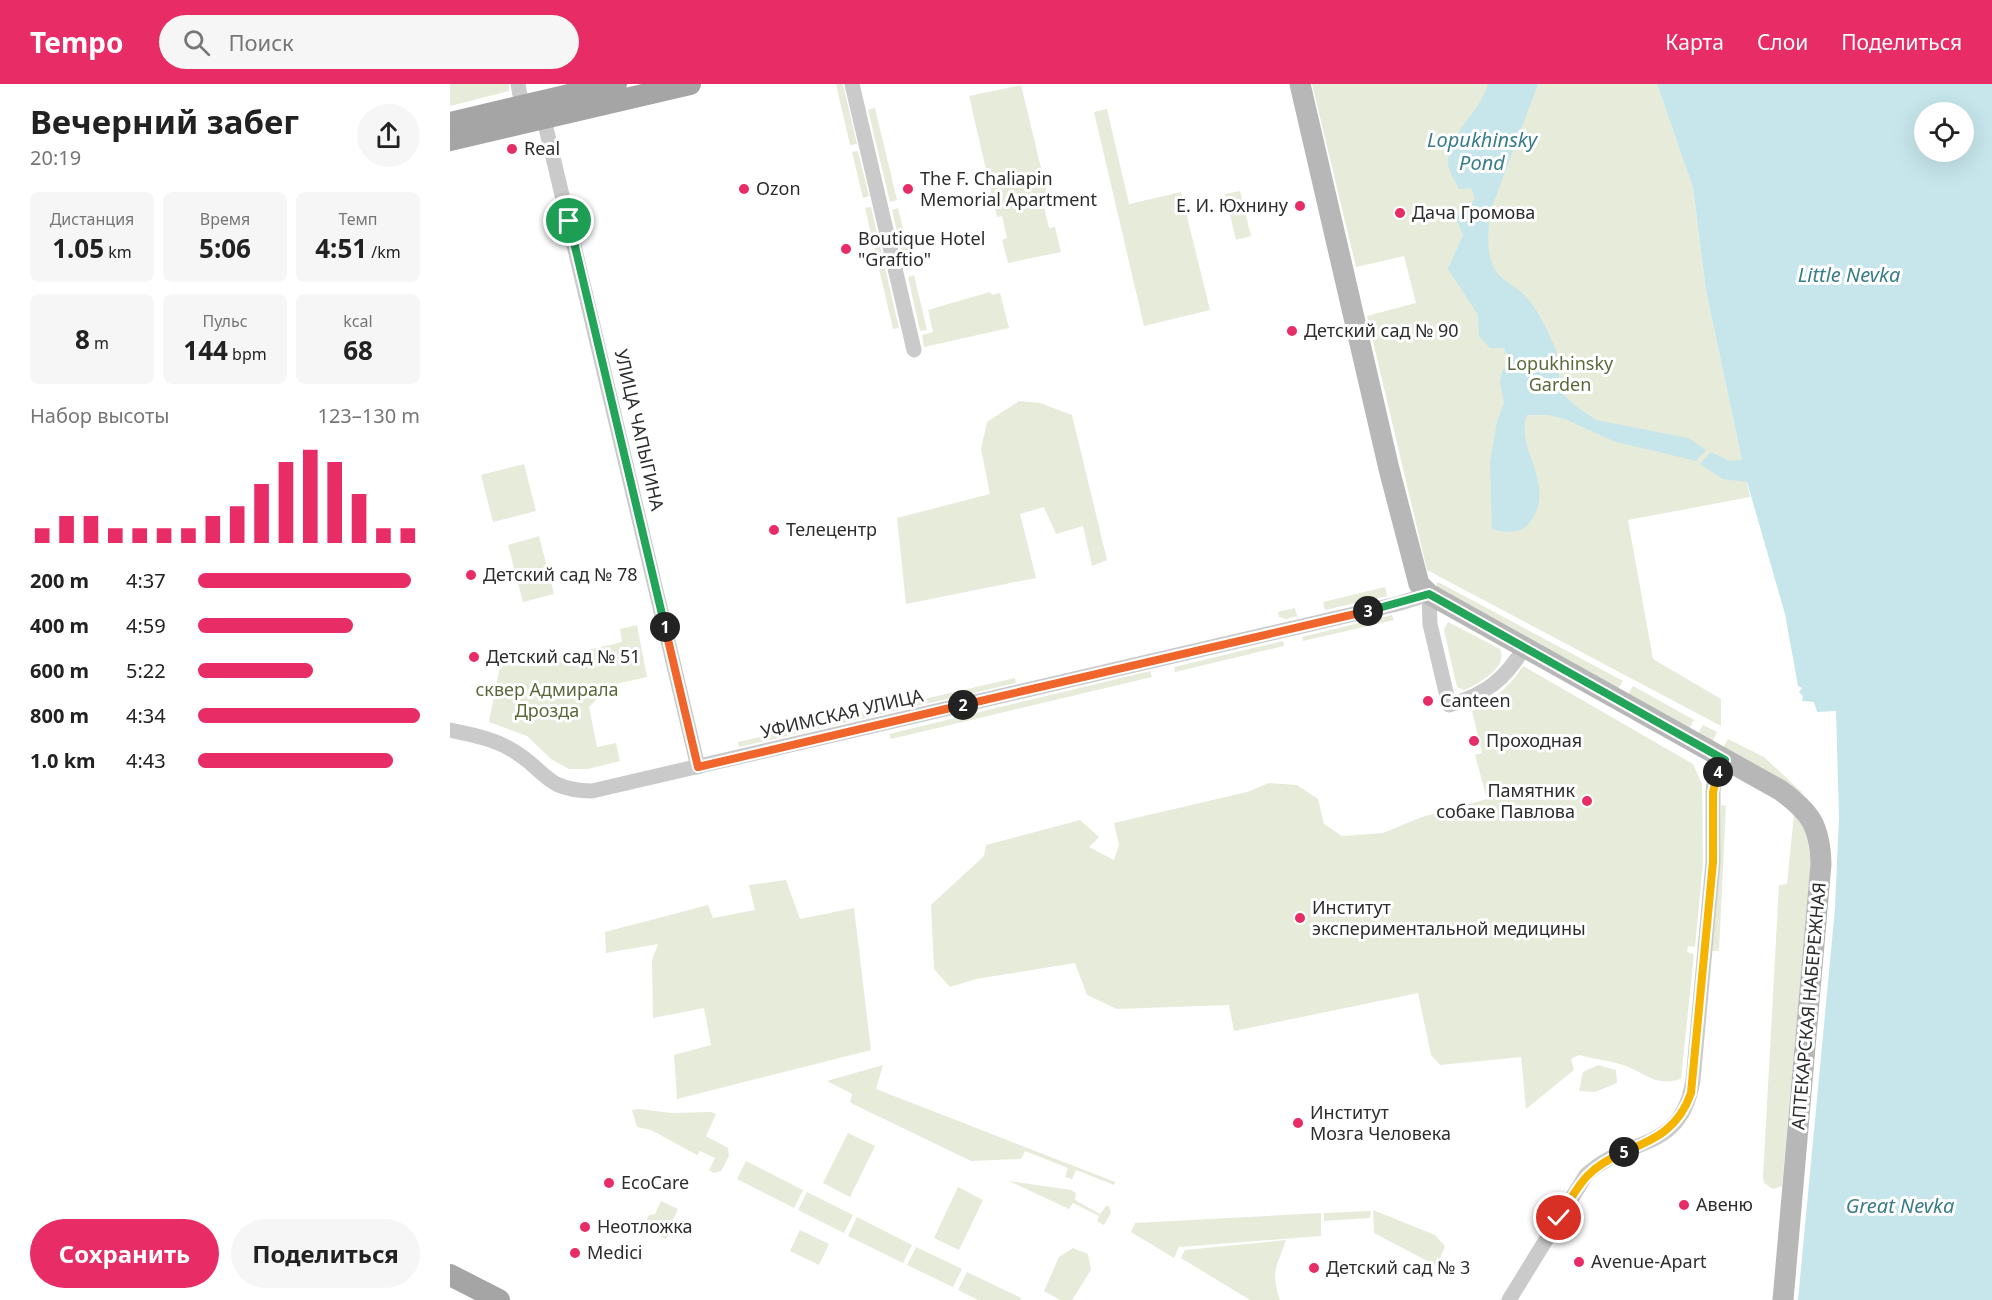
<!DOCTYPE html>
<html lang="ru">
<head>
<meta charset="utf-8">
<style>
  body { margin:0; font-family:"Noto Sans",sans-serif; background:#f6f6f6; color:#222; height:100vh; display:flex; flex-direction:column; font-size:22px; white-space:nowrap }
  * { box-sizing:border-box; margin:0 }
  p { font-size:20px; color:#767676 }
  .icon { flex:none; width:33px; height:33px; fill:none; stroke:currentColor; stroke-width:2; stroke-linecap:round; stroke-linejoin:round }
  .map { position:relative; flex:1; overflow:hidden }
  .side { display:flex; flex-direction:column; background:#fff; width:450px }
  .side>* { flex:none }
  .tools { position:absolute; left:1464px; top:18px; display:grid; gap:12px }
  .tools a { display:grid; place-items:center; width:60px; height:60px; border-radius:50%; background:#fff; box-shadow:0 6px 24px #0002; font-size:30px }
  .pin { position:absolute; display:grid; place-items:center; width:51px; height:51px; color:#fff; margin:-26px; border:3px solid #fff; border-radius:50%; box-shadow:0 2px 6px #0007 }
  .km { position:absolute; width:30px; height:30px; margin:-15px; border-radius:50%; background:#222; color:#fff; font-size:16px; line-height:30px; text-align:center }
  .round { display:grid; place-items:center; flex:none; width:63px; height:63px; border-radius:32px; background:#f6f6f6 }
  .headline { display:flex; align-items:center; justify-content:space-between; height:102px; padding:0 30px }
  h1 { font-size:33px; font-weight:700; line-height:45px }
  .stats { display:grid; grid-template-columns:repeat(3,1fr); gap:9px; height:102px; padding:6px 30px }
  .stats div { display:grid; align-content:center; border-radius:9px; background:#f6f6f6; text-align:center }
  .stats b { font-size:26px; font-weight:700 }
  .stats small { font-size:16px; font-weight:400 }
  .stats p { font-size:16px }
  .chart { height:168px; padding:12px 30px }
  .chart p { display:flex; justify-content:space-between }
  .chart svg { width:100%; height:108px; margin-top:6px; stroke:#e72c66; stroke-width:6 }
  .cta { display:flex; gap:12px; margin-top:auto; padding:12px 30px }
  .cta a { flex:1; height:69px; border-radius:36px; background:#e72c66; color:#fff; font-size:24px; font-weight:700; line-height:69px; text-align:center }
  .cta a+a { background:#f6f6f6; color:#222 }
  ul { padding:0 30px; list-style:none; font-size:20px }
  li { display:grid; grid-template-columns:96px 72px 1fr; align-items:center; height:45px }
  li i { height:15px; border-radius:8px; background:#e72c66 }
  header { display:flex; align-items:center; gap:36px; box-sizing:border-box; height:84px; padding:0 30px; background:#e72c66; color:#fff }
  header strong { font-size:28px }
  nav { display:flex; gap:33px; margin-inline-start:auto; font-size:21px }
  .search { width:420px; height:54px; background:#f6f6f6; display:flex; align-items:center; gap:15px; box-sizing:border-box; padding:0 21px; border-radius:33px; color:#767676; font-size:22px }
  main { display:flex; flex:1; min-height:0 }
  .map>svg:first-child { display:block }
  .green { fill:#e7ebda }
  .water { fill:#c6e6eb; fill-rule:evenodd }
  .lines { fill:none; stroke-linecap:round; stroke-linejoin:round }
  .street { stroke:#cacaca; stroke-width:15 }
  .secondary { stroke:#b7b7b7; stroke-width:21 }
  .primary { stroke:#a5a5a5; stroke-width:22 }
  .split-1-casing { stroke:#fff; stroke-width:12 }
  .split-2-casing { stroke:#fff; stroke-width:12 }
  .split-3-casing { stroke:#fff; stroke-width:12 }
  .split-4-casing { stroke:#fff; stroke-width:12 }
  .split-5-casing { stroke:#fff; stroke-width:12 }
  .split-6-casing { stroke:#fff; stroke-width:12 }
  .split-1 { stroke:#22a559; stroke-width:8 }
  .split-2 { stroke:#f0652b; stroke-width:8 }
  .split-3 { stroke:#f0652b; stroke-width:8 }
  .split-4 { stroke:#22a559; stroke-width:8 }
  .split-5 { stroke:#f5b400; stroke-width:8 }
  .split-6 { stroke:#f5b400; stroke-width:8 }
  .poi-dot { fill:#e72c66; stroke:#fff; stroke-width:2 }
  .labels { text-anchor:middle; stroke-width:6; stroke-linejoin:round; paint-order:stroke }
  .poi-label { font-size:18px; fill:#2d2d2d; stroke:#fff; text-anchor:start }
  .park-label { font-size:18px; fill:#5b693a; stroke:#fff }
  .street-label { font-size:18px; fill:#2d2d2d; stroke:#fff }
  .water-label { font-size:20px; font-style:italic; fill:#397d8a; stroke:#fff }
</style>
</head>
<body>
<header>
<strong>Tempo</strong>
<div class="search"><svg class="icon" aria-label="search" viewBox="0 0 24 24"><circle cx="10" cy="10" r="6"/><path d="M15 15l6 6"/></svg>Поиск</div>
<nav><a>Карта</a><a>Слои</a><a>Поделиться</a></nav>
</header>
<main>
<section class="side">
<div class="headline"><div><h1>Вечерний забег</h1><p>20:19</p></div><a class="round"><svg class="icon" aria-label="share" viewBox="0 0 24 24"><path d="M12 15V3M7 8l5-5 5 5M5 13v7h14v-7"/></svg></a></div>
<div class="stats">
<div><p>Дистанция</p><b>1.05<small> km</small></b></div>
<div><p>Время</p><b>5:06</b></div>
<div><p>Темп</p><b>4:51<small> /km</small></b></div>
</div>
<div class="stats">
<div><b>8<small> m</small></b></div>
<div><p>Пульс</p><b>144<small> bpm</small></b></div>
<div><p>kcal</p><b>68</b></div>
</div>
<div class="chart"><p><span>Набор высоты</span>123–130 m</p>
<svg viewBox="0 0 160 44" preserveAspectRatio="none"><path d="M5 44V38M15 44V33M25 44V33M35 44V38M45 44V38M55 44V38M65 44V38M75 44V33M85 44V29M95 44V20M105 44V11M115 44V6M125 44V11M135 44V24M145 44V38M155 44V38"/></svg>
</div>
<ul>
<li><b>200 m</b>4:37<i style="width:96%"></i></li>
<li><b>400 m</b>4:59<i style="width:70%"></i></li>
<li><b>600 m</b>5:22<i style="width:52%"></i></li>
<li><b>800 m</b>4:34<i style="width:100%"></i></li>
<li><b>1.0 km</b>4:43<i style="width:88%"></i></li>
</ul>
<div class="cta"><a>Сохранить</a><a>Поделиться</a></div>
</section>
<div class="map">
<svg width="1542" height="1216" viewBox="0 0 1542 1216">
  <rect width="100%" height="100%" fill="#fff"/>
  <g class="green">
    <path d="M0,0H59V7L0,22Z"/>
    <path d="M386,0H393L407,60L400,61Z"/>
    <path d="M862,0H1207L1243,104L1256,207L1300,413L1178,436L1203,575L1271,615V642L977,486L917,232L966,219L954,172L906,183Z"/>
    <path d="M571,1L600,121L594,123L599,144L605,143L611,168L558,179L552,156L557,154L552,132L547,133L519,12Z"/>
    <path d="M425,24L447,116L440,118L418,26Z"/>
    <path d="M657,25L679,120L731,108L760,226L694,242L644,28Z"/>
    <path d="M408,67L419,112L413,114L402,68Z"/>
    <path d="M790,107L801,152L786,156L775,110Z"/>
    <path d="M421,123L449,244L443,245L415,124Z"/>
    <path d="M448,124L463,185L456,186L442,126Z"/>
    <path d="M464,191L477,246L470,247L458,193Z"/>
    <path d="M540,208L542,211L550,209L559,244L474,263L472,251L483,248L478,226Z"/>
    <path d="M569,317L590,319L622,331L657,476L642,482L633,442L606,450L594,423L570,430L586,494L456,520L447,434L540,410L531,365L537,338Z"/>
    <path d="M74,380L86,427L43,438L31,391Z"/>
    <path d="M89,452L104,510L73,518L58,461Z"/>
    <path d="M988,498L1173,597L1168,605L986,502Z"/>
    <path d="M935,503L937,512L875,526L873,518Z"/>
    <path d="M845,524L847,532L836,535L829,533L828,528Z"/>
    <path d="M942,531L944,536L853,557L852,553Z"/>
    <path d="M998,538L1050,565C1059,583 1028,600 1014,606L1007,603L994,546Z"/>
    <path d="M187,541L197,593L161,601L139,623L147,663L166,659L170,677L138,685H119L101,675L77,652L39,638L50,582L66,579L67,582L172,558L170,545Z"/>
    <path d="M833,557L834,562L725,588L724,583Z"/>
    <path d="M1073,582L1243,680L1252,700L1253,778L1245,863L1238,862L1237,868L1244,870L1231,995C1202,1003 1196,988 1170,980C1157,976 1142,975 1129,971L1121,975L1124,986L1076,1025L1071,973L990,981L981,971L968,909L784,947L779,921L667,925L637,911L625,879L526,895L500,903L484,885L481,821L534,772L536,761L630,736L649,753L639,763L664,776L669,761L664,739L797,708L819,699L847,701L868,715L874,740L892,752L933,749L972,733L1037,715L1025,671L1032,669L1022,627C1045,615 1059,603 1073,582Z"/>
    <path d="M700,587L702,593L441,655L439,650Z"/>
    <path d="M565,594L566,599L289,663L288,658Z"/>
    <path d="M1183,602L1244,636L1239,645L1178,611Z"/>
    <path d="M1253,641L1267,648L1262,658L1248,650Z"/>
    <path d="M1278,655L1314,673L1355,711L1273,664Z"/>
    <path d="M1271,721L1276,722L1269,867H1262L1270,780Z"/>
    <path d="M1344,730L1357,749L1361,781L1332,1102L1323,1105L1314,1099L1313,1093L1329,801L1337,800Z"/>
    <path d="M336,796L350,835L404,824L421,966L227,1015L224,971L261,961L254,924L203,934L202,876L208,860L156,869L155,848L258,821L263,834L305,826L299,801Z"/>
    <path d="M433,981L426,1005L665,1098L664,1101L626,1086L622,1095L615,1093L618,1084L575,1067L571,1075L521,1077L403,1020L400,1018L402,1010L377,997Z"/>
    <path d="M1148,981L1166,986L1167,999L1145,1008L1129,1007L1133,988Z"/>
    <path d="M189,1025L221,1029L261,1028L266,1030L256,1052L278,1064L279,1072L271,1087L264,1089L259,1086L265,1074L250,1067L247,1071L201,1046L187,1043L182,1026Z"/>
    <path d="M398,1049L425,1062L400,1113L373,1099Z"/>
    <path d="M296,1077L353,1106L344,1124L287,1095Z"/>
    <path d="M559,1097L621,1106L626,1109L625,1116L650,1130L656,1122H659L661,1129L654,1141L647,1137L649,1132L623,1119L619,1125Z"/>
    <path d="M508,1103L533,1116L509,1166L484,1154Z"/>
    <path d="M357,1108L403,1131L394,1149L348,1126Z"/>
    <path d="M211,1117L228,1125L222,1138L223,1144L216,1155L196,1145L194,1142L199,1131L205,1130Z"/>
    <path d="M923,1126L985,1151L995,1162L987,1182L924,1149Z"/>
    <path d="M921,1127L920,1134L874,1137V1129Z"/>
    <path d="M871,1129V1152L729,1163L724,1174L681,1148L685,1139Z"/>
    <path d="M407,1133L462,1161L453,1179L398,1152Z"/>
    <path d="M350,1146L379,1160L369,1181L340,1167Z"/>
    <path d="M836,1156C827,1183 820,1187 830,1216H800L731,1174L735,1166Z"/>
    <path d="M466,1163L512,1185L503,1203L457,1181Z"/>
    <path d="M623,1164L638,1170L641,1186L622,1216H610L594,1207L609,1173Z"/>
    <path d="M517,1188L571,1214L570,1216H528L508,1206Z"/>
  </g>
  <g class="water">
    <path d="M1038,0H1088L1042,123C1038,143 1033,176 1051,193C1063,203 1071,205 1082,220C1091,232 1107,264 1109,278C1110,287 1108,297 1108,306L1127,323L1146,336L1238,354L1256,366L1246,377L1163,357L1115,335L1098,331H1077C1064,365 1108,400 1080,438C1072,450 1054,449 1042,445L1040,378L1047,338L1054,319L1050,298L1052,287L1059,279L1054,264H1040L1029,252L1028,231L998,185L1013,151L1005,132L1012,128L1010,123L1021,120L1025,115L1021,104L1009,105C1005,96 999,89 998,80C998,49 1030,29 1038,0Z"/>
    <path d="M1207,0H1542V1216H1348L1385,824L1389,733L1386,627L1367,628L1364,618L1352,617L1353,612L1349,608L1352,604L1348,602L1335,530L1297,398L1273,395L1250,380L1261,368L1279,377L1292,376L1256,207L1243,104ZM1474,28H1514V68H1474Z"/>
  </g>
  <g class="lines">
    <g class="street">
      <path d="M68,0L72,22"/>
      <path d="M402,0L464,266"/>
      <path d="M92,27L248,683"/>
      <path d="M0,646C21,651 43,654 62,666C97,686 93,706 142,707L947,520L979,510L980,540L999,621C1035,611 1056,595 1075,562"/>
      <path d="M1059,1216L1136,1091C1179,1051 1231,1070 1243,996L1263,778V708L1264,698L1275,676"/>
    </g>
    <path class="secondary" d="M850,0L939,385L969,500L979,510L1330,706C1360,728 1370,741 1371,780L1333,1216"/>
    <g class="primary">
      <path d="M0,39L166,0"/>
      <path d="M0,56L240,0"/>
      <path d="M0,1191L49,1216"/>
    </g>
  </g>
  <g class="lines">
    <g class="split-1-casing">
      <path id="split-1" d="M119,137L215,543"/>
    </g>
    <g class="split-2-casing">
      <path id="split-2" d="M215,543L248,683L513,621"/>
    </g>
    <g class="split-3-casing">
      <path id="split-3" d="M513,621L918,527"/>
    </g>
    <g class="split-4-casing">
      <path id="split-4" d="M918,527L979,510L1275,676L1268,688"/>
    </g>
    <g class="split-5-casing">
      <path id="split-5" d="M1174,1068C1206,1055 1229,1044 1241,1009L1263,778V708L1268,688"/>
    </g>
    <g class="split-6-casing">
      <path id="split-6" d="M1109,1134C1130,1099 1136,1085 1174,1068"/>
    </g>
    <use href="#split-1" class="split-1"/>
    <use href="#split-2" class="split-2"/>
    <use href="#split-3" class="split-3"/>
    <use href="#split-4" class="split-4"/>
    <use href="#split-5" class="split-5"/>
    <use href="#split-6" class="split-6"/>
  </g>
  <g class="poi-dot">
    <circle cx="62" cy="65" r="6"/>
    <circle cx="294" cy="105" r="6"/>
    <circle cx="458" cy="105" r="6"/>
    <circle cx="850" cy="122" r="6"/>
    <circle cx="950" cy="129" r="6"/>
    <circle cx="396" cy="165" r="6"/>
    <circle cx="842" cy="247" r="6"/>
    <circle cx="324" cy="446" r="6"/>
    <circle cx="21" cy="491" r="6"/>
    <circle cx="24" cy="573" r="6"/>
    <circle cx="978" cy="617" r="6"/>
    <circle cx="1024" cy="657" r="6"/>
    <circle cx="1137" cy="717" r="6"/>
    <circle cx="850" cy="834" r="6"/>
    <circle cx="848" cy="1039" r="6"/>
    <circle cx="159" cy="1099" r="6"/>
    <circle cx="1234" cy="1121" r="6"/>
    <circle cx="135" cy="1143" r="6"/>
    <circle cx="125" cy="1169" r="6"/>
    <circle cx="1129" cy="1178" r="6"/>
    <circle cx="864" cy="1184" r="6"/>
  </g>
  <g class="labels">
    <g class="poi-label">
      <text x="74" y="71">Real</text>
      <text x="470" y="101">The F. Chaliapin<tspan x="470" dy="21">Memorial Apartment</tspan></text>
      <text x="306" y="111">Ozon</text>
      <text x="838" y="128" text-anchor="end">Е. И. Юхнину</text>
      <text x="962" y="135">Дача Громова</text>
      <text x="408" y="161">Boutique Hotel<tspan x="408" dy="21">"Graftio"</tspan></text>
      <text x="854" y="253">Детский сад № 90</text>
      <text x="336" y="452">Телецентр</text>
      <text x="33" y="497">Детский сад № 78</text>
      <text x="36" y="579">Детский сад № 51</text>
      <text x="990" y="623">Canteen</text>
      <text x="1036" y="663">Проходная</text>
      <text x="1125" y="713" text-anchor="end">Памятник<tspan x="1125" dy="21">собаке Павлова</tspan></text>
      <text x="862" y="830">Институт<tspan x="862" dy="21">экспериментальной медицины</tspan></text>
      <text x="860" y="1035">Институт<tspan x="860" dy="21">Мозга Человека</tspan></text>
      <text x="171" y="1105">EcoCare</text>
      <text x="1246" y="1127">Авеню</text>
      <text x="147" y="1149">Неотложка</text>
      <text x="137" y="1175">Medici</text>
      <text x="1141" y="1184">Avenue-Apart</text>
      <text x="876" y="1190">Детский сад № 3</text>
    </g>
    <g class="park-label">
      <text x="1110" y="286">Lopukhinsky<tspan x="1110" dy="21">Garden</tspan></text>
      <text x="97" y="612">сквер Адмирала<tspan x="97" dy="21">Дрозда</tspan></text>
    </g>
    <g class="street-label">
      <text transform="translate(189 346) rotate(77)" y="6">УЛИЦА ЧАПЫГИНА</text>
      <text transform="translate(392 630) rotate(-13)" y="6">УФИМСКАЯ УЛИЦА</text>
      <text transform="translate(1359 922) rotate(-85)" y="6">АПТЕКАРСКАЯ НАБЕРЕЖНАЯ</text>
    </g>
    <g class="water-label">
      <text x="1032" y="63">Lopukhinsky<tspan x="1032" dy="23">Pond</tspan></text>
      <text x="1399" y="198">Little Nevka</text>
      <text x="1450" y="1129">Great Nevka</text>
    </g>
  </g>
</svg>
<div class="tools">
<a><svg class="icon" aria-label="locate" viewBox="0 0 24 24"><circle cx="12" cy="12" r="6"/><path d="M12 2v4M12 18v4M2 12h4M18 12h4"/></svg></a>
</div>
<div class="pin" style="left:119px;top:137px;background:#1e9e55"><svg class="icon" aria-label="arrive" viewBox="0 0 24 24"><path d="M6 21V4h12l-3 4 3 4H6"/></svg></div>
<div class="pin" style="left:1109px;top:1134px;background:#d93025"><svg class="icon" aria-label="check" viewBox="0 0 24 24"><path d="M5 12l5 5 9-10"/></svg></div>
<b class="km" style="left:215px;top:543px">1</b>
<b class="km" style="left:513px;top:621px">2</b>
<b class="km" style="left:918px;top:527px">3</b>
<b class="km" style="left:1268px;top:688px">4</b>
<b class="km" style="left:1174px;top:1068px">5</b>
</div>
</main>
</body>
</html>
